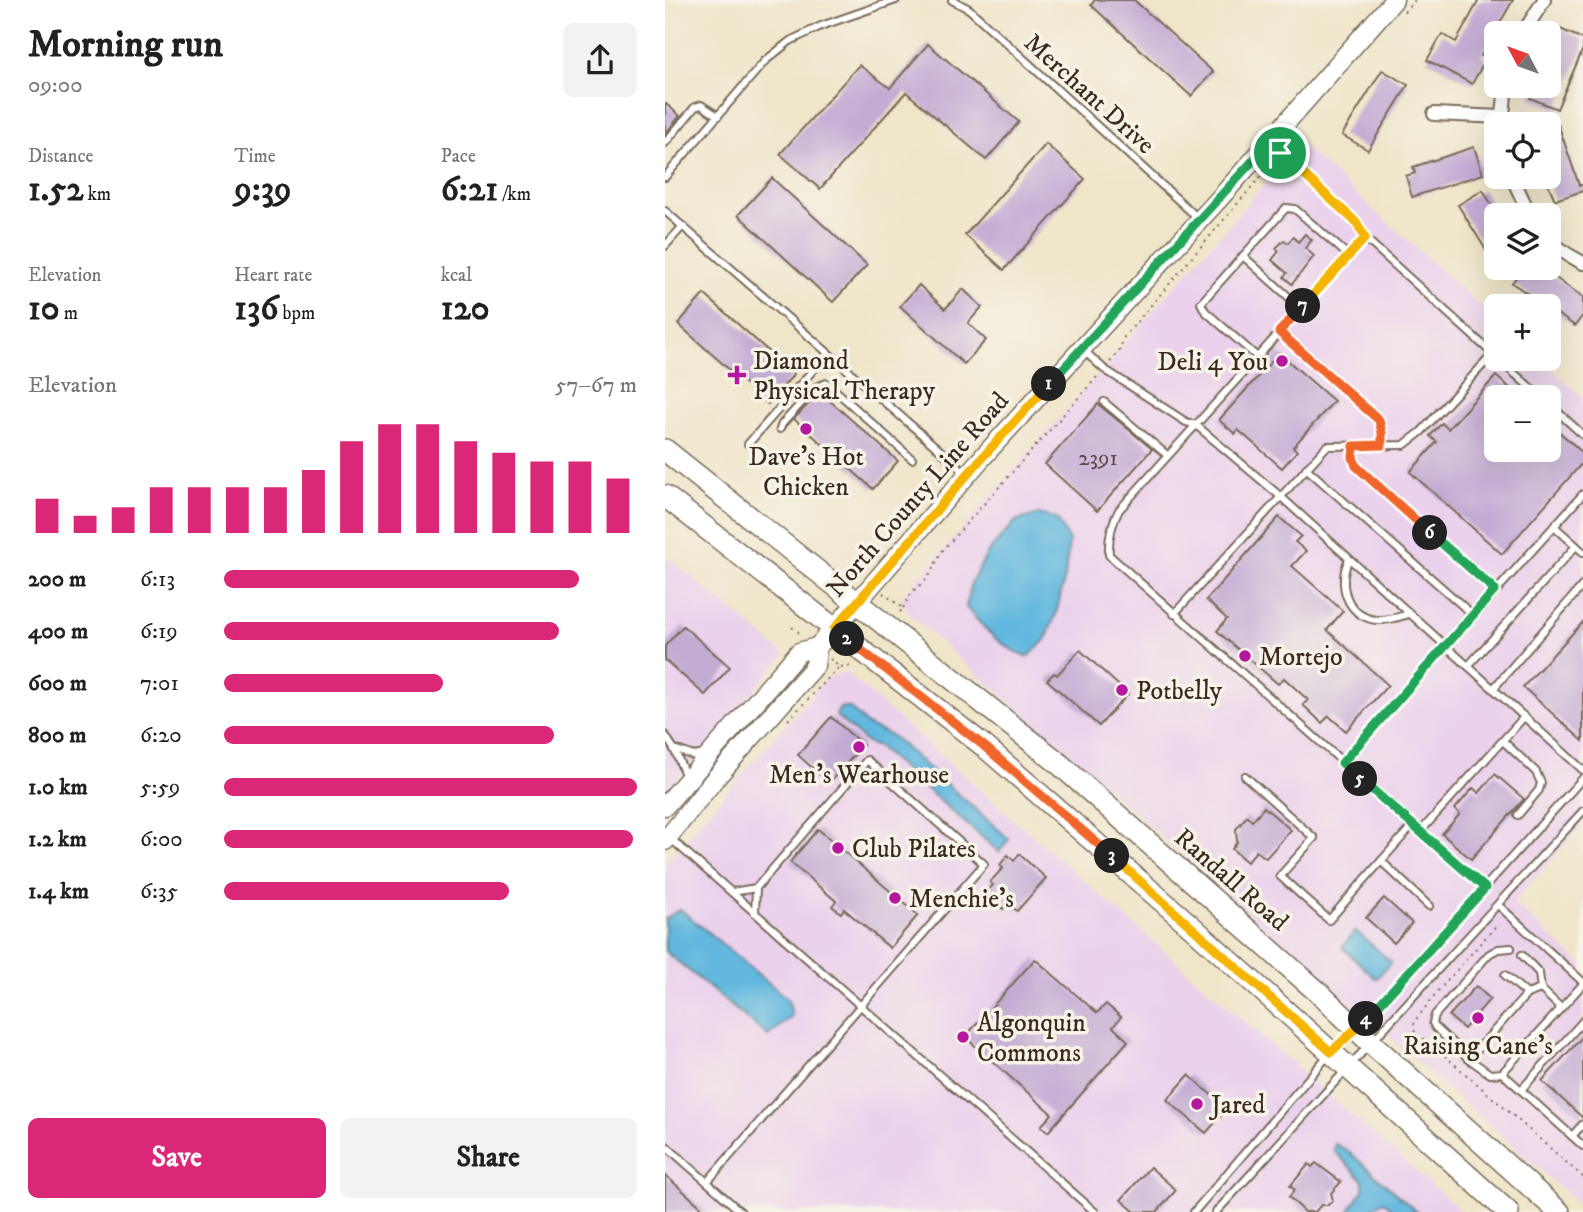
<!DOCTYPE html>
<html lang="en">
<head>
<meta charset="utf-8">
<style>
  body { margin:0; font-family:"IM FELL DW Pica",serif; background:#f2f2f2; color:#202124; height:100vh; display:flex; flex-direction:column; font-size:26px; white-space:nowrap }
  * { box-sizing:border-box; margin:0 }
  p { font-size:23px; color:#757577 }
  .icon { flex:none; width:38px; height:38px; fill:none; stroke:currentColor; stroke-width:2; stroke-linecap:round; stroke-linejoin:round }
  .map { position:relative; flex:1; overflow:hidden }
  .drawer { display:flex; flex-direction:column; background:#fff; width:665px }
  .drawer>* { flex:none }
  .needle { width:46px; rotate:311deg }
  .tools { position:absolute; left:819px; top:21px; display:grid; gap:14px }
  .tools a { display:grid; place-items:center; width:77px; height:77px; border-radius:10px; background:#fff; box-shadow:0 7px 28px #0002; font-size:35px }
  .pin { position:absolute; display:grid; place-items:center; width:60px; height:60px; color:#fff; margin:-30px; border:4px solid #fff; border-radius:50%; box-shadow:0 2px 7px #0007 }
  .km { position:absolute; width:35px; height:35px; margin:-18px; border-radius:50%; background:#222; color:#fff; font-size:19px; line-height:35px; text-align:center }
  .round { display:grid; place-items:center; flex:none; width:74px; height:74px; border-radius:10px; background:#f2f2f2 }
  .head { display:flex; align-items:center; justify-content:space-between; height:119px; padding:0 28px }
  h1 { font-size:38px; font-weight:700; line-height:52px }
  .figures { display:grid; grid-template-columns:repeat(3,1fr); gap:10px; height:119px; padding:7px 28px }
  .figures div { display:grid; align-content:center }
  .figures b { font-size:35px; font-weight:700 }
  .figures small { font-size:19px; font-weight:400 }
  .figures p { font-size:19px }
  .chart { height:196px; padding:14px 28px }
  .chart p { display:flex; justify-content:space-between }
  .chart svg { width:100%; height:126px; margin-top:7px; stroke:#db2777; stroke-width:6 }
  .cta { display:flex; gap:14px; margin-top:auto; padding:14px 28px }
  .cta a { flex:1; height:80px; border-radius:10px; background:#db2777; color:#fff; font-size:28px; font-weight:700; line-height:80px; text-align:center }
  .cta a+a { background:#f2f2f2; color:#202124 }
  ul { padding:0 28px; list-style:none; font-size:23px }
  li { display:grid; grid-template-columns:112px 84px 1fr; align-items:center; height:52px }
  li i { height:18px; border-radius:9px; background:#db2777 }
  main { display:flex; flex:1; min-height:0 }
  .map>svg:first-child { display:block }
  .built { fill:#ebd1ec; fill-rule:evenodd }
  .water { fill:#62b8de; stroke:#4e717e; stroke-width:2 }
  .building { fill:#c3acd4 }
  .lines { fill:none; stroke-linecap:round; stroke-linejoin:round }
  .lane-casing { stroke:#7a6b5a; stroke-width:10 }
  .street-casing { stroke:#7a6b5a; stroke-width:16 }
  .secondary-casing { stroke:#7a6b5a; stroke-width:21 }
  .primary-casing { stroke:#7a6b5a; stroke-width:24 }
  .path { stroke:#7a6b5a; stroke-width:2; stroke-dasharray:2 5; stroke-linecap:butt }
  .lane { stroke:#fff; stroke-width:6 }
  .street { stroke:#fff; stroke-width:12 }
  .secondary { stroke:#fff; stroke-width:18 }
  .primary { stroke:#fff; stroke-width:21 }
  .split-1-casing { stroke:#fff; stroke-width:14 }
  .split-2-casing { stroke:#fff; stroke-width:14 }
  .split-3-casing { stroke:#fff; stroke-width:14 }
  .split-4-casing { stroke:#fff; stroke-width:14 }
  .split-5-casing { stroke:#fff; stroke-width:14 }
  .split-6-casing { stroke:#fff; stroke-width:14 }
  .split-7-casing { stroke:#fff; stroke-width:14 }
  .split-8-casing { stroke:#fff; stroke-width:14 }
  .split-1 { stroke:#22a559; stroke-width:9 }
  .split-2 { stroke:#f5b400; stroke-width:9 }
  .split-3 { stroke:#f0652b; stroke-width:9 }
  .split-4 { stroke:#f5b400; stroke-width:9 }
  .split-5 { stroke:#22a559; stroke-width:9 }
  .split-6 { stroke:#22a559; stroke-width:9 }
  .split-7 { stroke:#f0652b; stroke-width:9 }
  .split-8 { stroke:#f5b400; stroke-width:9 }
  .poi-dot { fill:#b5179e; stroke:#f7f3e8; stroke-width:2.5 }
  .labels { text-anchor:middle; stroke-width:7; stroke-linejoin:round; paint-order:stroke }
  .number-label { font-size:23px; fill:#5d4a4c }
  .street-label { font-size:26px; fill:#3b2a1e; stroke:#f7f3e8 }
  .poi-label { font-size:26px; fill:#3b2a1e; stroke:#f7f3e8; text-anchor:start }
</style>
</head>
<body>
<main>
<section class="drawer">
<div class="head"><div><h1>Morning run</h1><p>09:00</p></div><a class="round"><svg class="icon" aria-label="share" viewBox="0 0 24 24"><path d="M12 15V3M7 8l5-5 5 5M5 13v7h14v-7"/></svg></a></div>
<div class="figures">
<div><p>Distance</p><b>1.52<small> km</small></b></div>
<div><p>Time</p><b>9:39</b></div>
<div><p>Pace</p><b>6:21<small> /km</small></b></div>
</div>
<div class="figures">
<div><p>Elevation</p><b>10<small> m</small></b></div>
<div><p>Heart rate</p><b>136<small> bpm</small></b></div>
<div><p>kcal</p><b>120</b></div>
</div>
<div class="chart"><p><span>Elevation</span>57–67 m</p>
<svg viewBox="0 0 160 44" preserveAspectRatio="none"><path d="M5 44V32M15 44V38M25 44V35M35 44V28M45 44V28M55 44V28M65 44V28M75 44V22M85 44V12M95 44V6M105 44V6M115 44V12M125 44V16M135 44V19M145 44V19M155 44V25"/></svg>
</div>
<ul>
<li><b>200 m</b>6:13<i style="width:86%"></i></li>
<li><b>400 m</b>6:19<i style="width:81%"></i></li>
<li><b>600 m</b>7:01<i style="width:53%"></i></li>
<li><b>800 m</b>6:20<i style="width:80%"></i></li>
<li><b>1.0 km</b>5:59<i style="width:100%"></i></li>
<li><b>1.2 km</b>6:00<i style="width:99%"></i></li>
<li><b>1.4 km</b>6:35<i style="width:69%"></i></li>
</ul>
<div class="cta"><a>Save</a><a>Share</a></div>
</section>
<div class="map">
<svg width="918" height="1212" viewBox="0 0 918 1212">
  <rect width="100%" height="100%" fill="#f7f3e8"/>
  <filter id="ink" filterUnits="userSpaceOnUse"><feTurbulence type="fractalNoise" baseFrequency=".0143" numOctaves="2"/><feDisplacementMap in="SourceGraphic" scale="14" xChannelSelector="R" yChannelSelector="G"/><feConvolveMatrix kernelMatrix="1 2 1 2 8 2 1 2 1" color-interpolation-filters="sRGB"/></filter>
  <filter id="wash" filterUnits="userSpaceOnUse"><feTurbulence type="fractalNoise" baseFrequency=".00686" numOctaves="4" result="noise"/><feDisplacementMap in="SourceGraphic" scale="28" xChannelSelector="R" yChannelSelector="G"/><feGaussianBlur stdDeviation="1.57" result="paint"/><feColorMatrix in="noise" values="0 0 0 0 0 0 0 0 0 0 0 0 0 0 0 0 0 1.4 0 .05"/><feComposite in="paint" operator="in"/></filter>
  <g filter="url(#wash)">
    <rect width="100%" height="100%" fill="#efe5c9"/>
    <g class="built">
      <path d="M635,144L831,320V359H875L918,397V824L848,903L918,965V1208L247,617L236,598ZM831,397H884V450H831Z"/>
      <path d="M0,555L120,655L0,793Z"/>
      <path d="M180,672L797,1212H0V862L161,679Z"/>
    </g>
    <g class="water">
      <path d="M374,514L392,519L404,541L400,576L391,614L381,639L363,657C336,647 320,630 301,607L306,583L323,552L351,521Z"/>
      <path d="M178,707L185,708L202,725L227,736L344,839L334,852L213,747L202,743L171,716L174,709Z"/>
      <path d="M15,909L123,999L127,1016L103,1036L0,951V919Z"/>
      <path d="M691,931L726,962L711,979L677,947Z"/>
      <path d="M670,1144L683,1151L752,1212H731L718,1201L702,1212H683L698,1190V1180L669,1151Z"/>
    </g>
    <g id="blocks">
      <g class="building">
        <path d="M430,0H469L548,72L526,96L426,5Z"/>
        <path d="M814,0H848L816,56L821,59L807,84L762,60L777,34L791,42Z"/>
        <path d="M895,29L918,39V49L892,109L865,98L870,86H884V54Z"/>
        <path d="M263,44L354,122L321,160L241,92L155,189L115,154L194,65L225,88Z"/>
        <path d="M717,70L743,85L703,150L677,135Z"/>
        <path d="M0,103L15,116L0,134Z"/>
        <path d="M892,121L914,185H918V191L890,200L880,177H884V124Z"/>
        <path d="M381,144L420,179L339,270L300,235Z"/>
        <path d="M809,147L818,174L747,197L741,176L750,173L748,167Z"/>
        <path d="M107,178L202,265L168,302L73,215Z"/>
        <path d="M818,190L831,212V266L793,205Z"/>
        <path d="M640,234L647,240L640,248L649,256L627,284L619,277L622,273L607,260L614,251L611,248L619,240L623,243L628,237L633,242Z"/>
        <path d="M858,268H876L918,297V315L910,326L847,283Z"/>
        <path d="M254,285L280,309L298,289L317,307L303,323L321,340L299,364L235,306Z"/>
        <path d="M39,294L129,374L103,404L13,324Z"/>
        <path d="M614,353L669,401L628,447L632,451L617,468L573,430L570,434L554,420Z"/>
        <path d="M831,376L855,397H831V450H884V423L918,453V462L837,554L745,472L772,442L765,436L777,423L783,429Z"/>
        <path d="M155,392L233,461L208,489L129,419Z"/>
        <path d="M433,404L487,449L432,511L380,464Z"/>
        <path d="M614,517L636,536L630,542L641,551L627,566L678,611L662,630L723,685L681,731L664,716L657,723L638,705L643,700L619,678L613,684L552,631L562,619L541,600Z"/>
        <path d="M918,622V741L858,687Z"/>
        <path d="M18,626L65,667L40,695L0,660V646Z"/>
        <path d="M415,650L463,694L434,726L382,680L389,673L392,675Z"/>
        <path d="M166,717L198,745L164,783L133,755Z"/>
        <path d="M830,774L859,799L806,859L777,834L795,814L790,809L808,788L814,793Z"/>
        <path d="M599,807L626,830L601,858L591,851L582,862L567,849L572,842L571,829L582,816L587,821Z"/>
        <path d="M153,829L253,915L225,948L179,909L176,913L167,906L171,901L125,862Z"/>
        <path d="M354,854L381,878L352,911L343,903L338,909L320,893L328,885L325,882L338,868L335,865L343,855L349,861Z"/>
        <path d="M719,898L747,923L729,943L701,918Z"/>
        <path d="M370,959L432,1013L441,1004L456,1017L448,1027L463,1041L383,1132L376,1126L387,1114L300,1037Z"/>
        <path d="M811,986L825,999L799,1029L784,1016Z"/>
        <path d="M918,1036V1118L877,1081Z"/>
        <path d="M524,1075L562,1109L541,1133L502,1100Z"/>
        <path d="M651,1163L676,1182L666,1193L668,1200L663,1205H656L650,1212H640L624,1197L630,1190L625,1186L644,1164L647,1167Z"/>
        <path d="M485,1167L511,1190L492,1212H470L456,1200Z"/>
        <path d="M0,1175L42,1212H0Z"/>
      </g>
    </g>
  </g>
  <g filter="url(#ink)">
    <use href="#blocks" fill-opacity="0" stroke="#7a6b5a" stroke-width="2"/>
    <g class="lines">
      <g class="lane-casing">
        <g id="lane">
          <path d="M287,0L304,9L534,219"/>
          <path d="M0,143L30,107L36,105L53,116"/>
          <path d="M605,144L692,223L700,238L454,510C446,525 443,538 444,555L820,888"/>
          <path d="M0,177L100,61L125,41L156,26L231,0"/>
          <path d="M0,211L301,473"/>
          <path d="M0,246L18,226"/>
          <path d="M578,256L636,308"/>
          <path d="M614,332L714,420L717,433V445"/>
          <path d="M417,349L439,369L521,422L531,425L615,496L918,770"/>
          <path d="M591,356L540,311L536,303L621,208L630,209L684,256"/>
          <path d="M833,359L876,397"/>
          <path d="M439,402L502,455"/>
          <path d="M884,404L918,435"/>
          <path d="M115,429L117,424L151,387L162,383L247,459"/>
          <path d="M83,444L163,353"/>
          <path d="M689,446C688,457 689,464 697,473L830,590"/>
          <path d="M641,468L808,615"/>
          <path d="M889,526L918,552"/>
          <path d="M684,559C672,583 681,616 711,620C722,621 734,617 744,614"/>
          <path d="M509,614L662,446L739,445L756,432L828,354L700,238"/>
          <path d="M803,666L911,546"/>
          <path d="M828,689L918,585"/>
          <path d="M0,735L9,749L22,779"/>
          <path d="M838,741L871,772L876,783L874,790L853,815"/>
          <path d="M9,749L29,756L40,754"/>
          <path d="M677,763L918,494"/>
          <path d="M580,776L649,838L615,876L664,920L748,825"/>
          <path d="M755,832L859,717"/>
          <path d="M6,839L430,1212"/>
          <path d="M716,861L764,906"/>
          <path d="M67,892L91,888"/>
          <path d="M833,905L918,982"/>
          <path d="M857,955L874,973L876,989"/>
          <path d="M840,975L862,994"/>
          <path d="M896,1008L876,989L862,994L804,1059L825,1074L837,1073L918,984"/>
          <path d="M804,1059L770,1027L768,1023L770,1015L824,954L833,949L846,948"/>
          <path d="M837,1073L907,1136L918,1124"/>
          <path d="M856,1090L918,1021"/>
          <path d="M907,1136L918,1146"/>
          <path d="M0,1145L76,1212"/>
          <path d="M42,1182L319,864L202,760L91,888L90,913"/>
          <path d="M529,1212L666,1052L692,1029L918,778"/>
          <path d="M551,1212L918,811"/>
        </g>
      </g>
      <g class="street-casing">
        <g id="street">
          <path d="M858,33L879,0"/>
          <path d="M769,114L837,117"/>
          <path d="M837,124L841,86"/>
          <path d="M847,177L865,215"/>
          <path d="M884,240L902,254L918,263"/>
        </g>
      </g>
      <g class="secondary-casing">
        <g id="secondary">
          <path d="M0,806L134,652L152,647L169,629L315,460L554,199L729,0"/>
          <path d="M0,841L49,780L150,666L152,647"/>
        </g>
      </g>
      <g class="primary-casing">
        <g id="primary">
          <path d="M0,450L391,761L654,993L706,1043L894,1212"/>
          <path d="M0,496L319,746L526,926L843,1212"/>
        </g>
      </g>
      <g class="path">
        <path d="M739,12L750,0"/>
        <path d="M445,362L454,352L459,337L609,161"/>
        <path d="M218,593L238,608L233,615"/>
        <path d="M238,608L247,592L263,578L277,551L432,377"/>
        <path d="M127,627L137,635"/>
        <path d="M165,659L174,667L188,666"/>
        <path d="M123,720L174,667"/>
        <path d="M830,927L773,991L749,1022L750,1036L763,1041L918,1177"/>
      </g>
      <use href="#lane" class="lane"/>
      <use href="#street" class="street"/>
      <use href="#secondary" class="secondary"/>
      <use href="#primary" class="primary"/>
    </g>
  </g>
  <g class="lines" filter="url(#ink)">
    <g class="split-1-casing">
      <path id="split-1" d="M384,384L604,143L615,153"/>
    </g>
    <g class="split-2-casing">
      <path id="split-2" d="M182,639L169,629L315,460L384,384"/>
    </g>
    <g class="split-3-casing">
      <path id="split-3" d="M182,639L319,746L447,856"/>
    </g>
    <g class="split-4-casing">
      <path id="split-4" d="M447,856L666,1052L701,1019"/>
    </g>
    <g class="split-5-casing">
      <path id="split-5" d="M695,779L820,888L701,1019"/>
    </g>
    <g class="split-6-casing">
      <path id="split-6" d="M695,779L677,763L830,590L765,533"/>
    </g>
    <g class="split-7-casing">
      <path id="split-7" d="M638,306L614,332L714,420L717,433V445L689,446L688,457L691,466L765,533"/>
    </g>
    <g class="split-8-casing">
      <path id="split-8" d="M615,153L692,223L700,238L638,306"/>
    </g>
    <use href="#split-1" class="split-1"/>
    <use href="#split-2" class="split-2"/>
    <use href="#split-3" class="split-3"/>
    <use href="#split-4" class="split-4"/>
    <use href="#split-5" class="split-5"/>
    <use href="#split-6" class="split-6"/>
    <use href="#split-7" class="split-7"/>
    <use href="#split-8" class="split-8"/>
  </g>
  <g class="poi-dot">
    <circle cx="617" cy="361" r="7"/>
    <path d="M68.5 364.5h7v7h7v7h-7v7h-7v-7h-7v-7h7z"/>
    <circle cx="141" cy="429" r="7"/>
    <circle cx="580" cy="656" r="7"/>
    <circle cx="457" cy="690" r="7"/>
    <circle cx="194" cy="747" r="7"/>
    <circle cx="173" cy="848" r="7"/>
    <circle cx="230" cy="898" r="7"/>
    <circle cx="813" cy="1018" r="7"/>
    <circle cx="298" cy="1037" r="7"/>
    <circle cx="532" cy="1104" r="7"/>
  </g>
  <g class="labels">
    <g class="number-label">
      <text x="433" y="465">2391</text>
    </g>
    <g class="street-label">
      <text transform="translate(425 93) rotate(42)" y="9">Merchant Drive</text>
      <text transform="translate(252 494) rotate(-49)" y="9">North County Line Road</text>
      <text transform="translate(567 879) rotate(41)" y="9">Randall Road</text>
    </g>
    <g class="poi-label">
      <text x="88" y="369">Diamond<tspan x="88" dy="30">Physical Therapy</tspan></text>
      <text x="603" y="370" text-anchor="end">Deli 4 You</text>
      <text x="141" y="465" text-anchor="middle">Dave's Hot<tspan x="141" dy="30">Chicken</tspan></text>
      <text x="594" y="665">Mortejo</text>
      <text x="471" y="699">Potbelly</text>
      <text x="194" y="783" text-anchor="middle">Men's Wearhouse</text>
      <text x="187" y="857">Club Pilates</text>
      <text x="244" y="907">Menchie's</text>
      <text x="312" y="1031">Algonquin<tspan x="312" dy="30">Commons</tspan></text>
      <text x="813" y="1054" text-anchor="middle">Raising Cane's</text>
      <text x="546" y="1113">Jared</text>
    </g>
  </g>
</svg>
<div class="tools">
<a><svg class="needle" viewBox="-14 -14 28 28"><path d="M0-13l5 13h-10z" fill="#e53935"/><path d="M0 13l5-13h-10z" fill="#757577"/></svg></a>
<a><svg class="icon" aria-label="locate" viewBox="0 0 24 24"><circle cx="12" cy="12" r="6"/><path d="M12 2v4M12 18v4M2 12h4M18 12h4"/></svg></a>
<a><svg class="icon" aria-label="layers" viewBox="0 0 24 24"><path d="M12 4l9 5-9 5-9-5zM3 14l9 5 9-5"/></svg></a>
<a>+</a>
<a>−</a>
</div>
<div class="pin" style="left:615px;top:153px;background:#1e9e55"><svg class="icon" aria-label="arrive" viewBox="0 0 24 24"><path d="M6 21V4h12l-3 4 3 4H6"/></svg></div>
<b class="km" style="left:384px;top:384px">1</b>
<b class="km" style="left:182px;top:639px">2</b>
<b class="km" style="left:447px;top:856px">3</b>
<b class="km" style="left:701px;top:1019px">4</b>
<b class="km" style="left:695px;top:779px">5</b>
<b class="km" style="left:765px;top:533px">6</b>
<b class="km" style="left:638px;top:306px">7</b>
</div>
</main>
</body>
</html>
